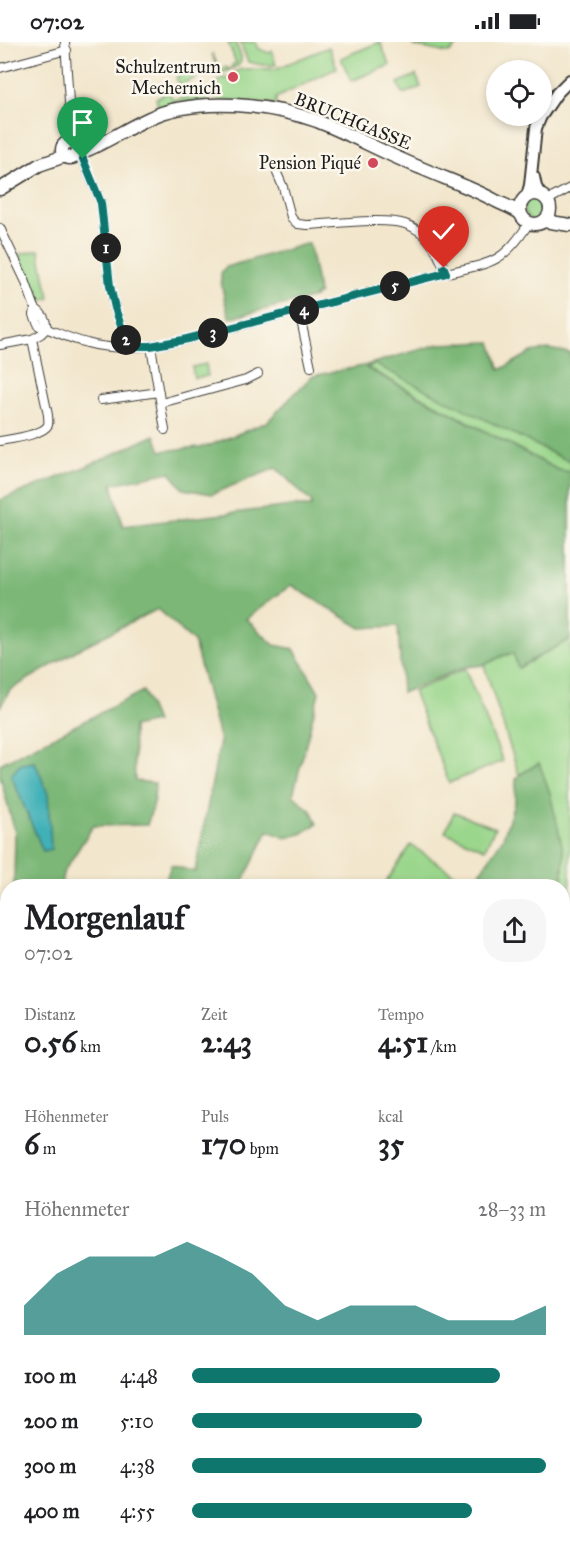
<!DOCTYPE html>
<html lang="de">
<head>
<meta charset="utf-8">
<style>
  body { margin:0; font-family:"IM FELL Great Primer",serif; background:#f6f6f6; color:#202124; height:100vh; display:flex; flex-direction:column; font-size:22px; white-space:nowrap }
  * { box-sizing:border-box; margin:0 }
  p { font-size:20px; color:#757577 }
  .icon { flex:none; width:33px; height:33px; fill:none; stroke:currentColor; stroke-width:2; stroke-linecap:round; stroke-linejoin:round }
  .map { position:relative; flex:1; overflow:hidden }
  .panel { position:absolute; left:0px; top:837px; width:570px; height:666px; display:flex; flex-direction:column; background:#fff; border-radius:24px 24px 0 0; box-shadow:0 3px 9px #0003 }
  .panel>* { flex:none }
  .controls { position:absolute; left:486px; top:18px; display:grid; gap:12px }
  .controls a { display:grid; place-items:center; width:66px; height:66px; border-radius:50%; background:#fff; box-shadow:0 3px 9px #0003; font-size:30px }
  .pin { position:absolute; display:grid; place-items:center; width:51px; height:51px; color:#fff; margin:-62px -26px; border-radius:50% 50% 50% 0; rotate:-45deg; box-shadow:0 0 6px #0007 }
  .pin .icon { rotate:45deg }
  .km { position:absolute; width:30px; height:30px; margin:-15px; border-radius:50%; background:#222; color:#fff; font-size:16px; line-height:30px; text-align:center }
  .round { display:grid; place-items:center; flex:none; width:63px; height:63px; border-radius:24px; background:#f6f6f6 }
  .overview { display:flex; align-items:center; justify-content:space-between; height:102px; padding:0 24px }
  h1 { font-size:33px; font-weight:700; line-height:45px }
  .stats { display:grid; grid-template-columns:repeat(3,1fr); gap:9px; height:102px; padding:6px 24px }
  .stats div { display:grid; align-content:center }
  .stats b { font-size:30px; font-weight:700 }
  .stats small { font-size:16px; font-weight:400 }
  .stats p { font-size:16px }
  .chart { height:168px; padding:12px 24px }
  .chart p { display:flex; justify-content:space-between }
  .chart svg { width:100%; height:108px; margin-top:6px; fill:#0f766e; opacity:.7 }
  ul { padding:0 24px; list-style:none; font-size:20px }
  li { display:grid; grid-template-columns:96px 72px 1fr; align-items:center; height:45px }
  li i { height:15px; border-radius:8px; background:#0f766e }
  .status { display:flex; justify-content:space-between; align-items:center; height:42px; padding:0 30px; background:#fff; direction:ltr }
  .status svg { height:16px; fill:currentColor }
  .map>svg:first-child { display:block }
  .green { fill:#9ad68b; stroke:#5b7954; stroke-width:1.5 }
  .forest { fill:#7bb777; stroke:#4c6a4a; stroke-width:1.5; fill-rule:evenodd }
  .water { fill:#41b1b7; stroke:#2e666a; stroke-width:1.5 }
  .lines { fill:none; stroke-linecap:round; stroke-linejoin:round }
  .stream { stroke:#41b1b7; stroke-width:2 }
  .minor-casing { stroke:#3c3a36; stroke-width:10 }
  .secondary-casing { stroke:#3c3a36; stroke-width:14 }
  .primary-casing { stroke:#3c3a36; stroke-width:15 }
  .minor { stroke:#fff; stroke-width:8 }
  .secondary { stroke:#fff; stroke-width:10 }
  .primary { stroke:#fff; stroke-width:12 }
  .route-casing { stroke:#fff; stroke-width:12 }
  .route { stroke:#0f766e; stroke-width:8 }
  .poi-dot { fill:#d1495b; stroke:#fbf7ec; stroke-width:2 }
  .labels { text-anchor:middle; stroke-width:5; stroke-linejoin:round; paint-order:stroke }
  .poi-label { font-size:18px; fill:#1c1c1c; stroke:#fbf7ec; text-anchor:end }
  .street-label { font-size:18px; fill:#1c1c1c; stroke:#fbf7ec }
</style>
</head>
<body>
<div class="status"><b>07:02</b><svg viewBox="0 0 49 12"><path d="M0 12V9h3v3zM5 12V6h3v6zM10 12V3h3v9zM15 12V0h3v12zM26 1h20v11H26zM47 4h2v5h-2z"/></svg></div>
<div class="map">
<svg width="570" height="1503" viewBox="0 0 570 1503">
  <rect width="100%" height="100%" fill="#fbf7ec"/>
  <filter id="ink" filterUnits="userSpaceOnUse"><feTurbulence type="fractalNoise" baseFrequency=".0167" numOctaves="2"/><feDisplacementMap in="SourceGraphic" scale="12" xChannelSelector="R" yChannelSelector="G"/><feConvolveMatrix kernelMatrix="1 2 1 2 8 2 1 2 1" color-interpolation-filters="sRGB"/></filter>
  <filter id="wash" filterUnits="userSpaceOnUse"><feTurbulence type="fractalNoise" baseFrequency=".008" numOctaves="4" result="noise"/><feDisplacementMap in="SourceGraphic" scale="24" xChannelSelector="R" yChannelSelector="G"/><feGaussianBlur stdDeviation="1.35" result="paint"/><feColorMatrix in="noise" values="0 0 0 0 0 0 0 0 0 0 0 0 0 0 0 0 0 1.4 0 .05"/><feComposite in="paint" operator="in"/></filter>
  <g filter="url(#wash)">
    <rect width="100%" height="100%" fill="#f2e6cc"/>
    <g class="green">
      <path d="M228,0H235L241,14V20L238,24L218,33L212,11L220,27L226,25L228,27L232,26V23L236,21Z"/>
      <path d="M240,0H256L259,7L269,11L272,9L276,23H262L248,20Z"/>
      <path d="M380,0L390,23L351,39L341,16Z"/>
      <path d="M411,0H457L456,5L449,11H447L414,4Z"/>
      <path d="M329,5L337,26L276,56V62L213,57C214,48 214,40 223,36L225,37L236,32L235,30L242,27H275Z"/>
      <path d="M193,27L196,36L179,43L176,35Z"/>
      <path d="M416,33L421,45L403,52L398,41Z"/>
      <path d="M169,50L173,58L201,53L205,54L207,59L176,61L159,67L156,56Z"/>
      <circle cx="536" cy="167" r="12"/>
      <path d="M39,208L45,239H46L50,256L40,259L19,212Z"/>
      <path d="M374,321L562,416L570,418V430L558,428L366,325Z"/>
      <path d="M206,322L208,334L194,336L192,325Z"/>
      <path d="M570,597V943L563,949L562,844L564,812L539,721L519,733L484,623L502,614L514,611L519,626Z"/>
      <path d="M465,627L503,719L449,741L413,649Z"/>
      <path d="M454,770L495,786L485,807L445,790Z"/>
      <path d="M411,803L463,838L459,844H383Z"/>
      <path d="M102,1496H254L257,1503H105Z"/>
      <path d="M328,1496H411L405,1503H319Z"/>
      <path d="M422,1496H520L518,1503H418L422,1497Z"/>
    </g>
    <g class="forest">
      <path d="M309,201L319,252L314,253L315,255L230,276C227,269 220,240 221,233C221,229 223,228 226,225Z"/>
      <path d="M491,300L500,328L532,310L548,307L570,311V418L562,416L374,322L366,326L558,428L570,430V597L518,626L513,611L502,614L484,623L465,625L402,651L398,584L361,586L291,543L246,577L274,603L294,607L319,650L293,753L312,770L317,782L301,792L286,796L268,789L241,844H164L171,823L195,830L220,699L194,600L158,567L84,604L10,648L0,665V458L85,425L155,393L161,409L208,404L267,380L312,334L363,324L439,302ZM276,426L312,461L311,464H292L123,484L112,442L170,430L183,447L212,452Z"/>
      <path d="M143,649L156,680L133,685L135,739L155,741L154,760L147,783L93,784L63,831L61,844H14L15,790L0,735V722Z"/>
      <path d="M539,721L550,751L564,812L562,844H471L503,796L515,759L516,738L519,733Z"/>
      <path d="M7,879V978L0,985V883Z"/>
      <path d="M570,977V1036L563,1040V982Z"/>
      <path d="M7,1083L8,1496H102L105,1503H0V1085Z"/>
      <path d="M570,1197V1289L563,1297V1204Z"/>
      <path d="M291,1496H328L319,1503H288Z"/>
    </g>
    <path class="water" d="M35,720L48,752L51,807L43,809L11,733L21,722Z"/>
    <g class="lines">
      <g class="stream">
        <path d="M562,991L570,986"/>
        <path d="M0,1385L8,1381"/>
        <path d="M302,1503L308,1496"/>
      </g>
    </g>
  </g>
  <g filter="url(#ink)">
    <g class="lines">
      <g class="minor-casing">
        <g id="minor">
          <path d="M65,0L71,90L74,100"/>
          <path d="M0,26L67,8"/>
          <path d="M80,111L101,161L110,244L115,266L128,304"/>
          <path d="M277,131L283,145L291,175L294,179L298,182L307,183C332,182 383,175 405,182C411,184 418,188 422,191C434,202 440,216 446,231"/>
          <path d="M548,158L570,146"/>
          <path d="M0,186L25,238L35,266L34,273L39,284C55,289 70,297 87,301C118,310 153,304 184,298L446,231C491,221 503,222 529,181"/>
          <path d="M35,266C43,272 46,277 47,286"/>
          <path d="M299,269L311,325"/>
          <path d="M0,303L32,297"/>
          <path d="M151,304L165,388"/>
          <path d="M101,358L159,350"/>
          <path d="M161,361L246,338L258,332"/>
          <path d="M0,399C11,397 43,393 48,383C49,379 48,377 48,373L32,297L41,292L47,286"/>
        </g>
      </g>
      <g class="secondary-casing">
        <g id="secondary">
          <path d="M542,73L557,51L570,38"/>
          <path d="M534,135L536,145L540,152"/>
          <path d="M527,154L530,143L536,86L541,74"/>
        </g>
      </g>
      <g class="primary-casing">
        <g id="primary">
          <circle cx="70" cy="108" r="8"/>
          <path d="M77,112C110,101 143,73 177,67C222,58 274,64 317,79C352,93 386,112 421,126C446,137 472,146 496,159C504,163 513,166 520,171"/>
          <path d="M0,147L39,123L65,114"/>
          <circle cx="535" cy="167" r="15"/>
          <path d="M544,179L570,183"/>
        </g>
      </g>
      <use href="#minor" class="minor"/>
      <use href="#secondary" class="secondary"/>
      <use href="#primary" class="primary"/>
    </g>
  </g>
  <g class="lines" filter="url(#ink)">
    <g class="route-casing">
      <path id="route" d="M83,117L101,161L110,244L115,266L128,304H150L183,298L446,231L444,226"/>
    </g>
    <use href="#route" class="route"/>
  </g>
  <g class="poi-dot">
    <circle cx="233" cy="35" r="6"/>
    <circle cx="373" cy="121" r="6"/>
  </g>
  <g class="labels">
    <g class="poi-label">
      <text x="221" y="31">Schulzentrum<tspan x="221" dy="21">Mechernich</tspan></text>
      <text x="361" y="127">Pension Piqué</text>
    </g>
    <g class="street-label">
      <text transform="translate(353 79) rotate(22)" y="6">BRUCHGASSE</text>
    </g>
  </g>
</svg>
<div class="controls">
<a><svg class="icon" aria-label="locate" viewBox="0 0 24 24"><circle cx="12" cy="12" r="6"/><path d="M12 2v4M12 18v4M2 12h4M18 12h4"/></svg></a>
</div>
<div class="pin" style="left:83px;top:117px;background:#1e9e55"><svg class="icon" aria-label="arrive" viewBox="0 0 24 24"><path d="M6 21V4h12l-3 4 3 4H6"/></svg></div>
<div class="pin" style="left:444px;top:226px;background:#d93025"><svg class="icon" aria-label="check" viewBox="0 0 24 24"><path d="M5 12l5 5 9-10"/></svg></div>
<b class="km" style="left:106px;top:206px">1</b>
<b class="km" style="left:126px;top:298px">2</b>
<b class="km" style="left:213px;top:291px">3</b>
<b class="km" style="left:304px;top:268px">4</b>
<b class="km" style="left:395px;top:244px">5</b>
<section class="panel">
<div class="overview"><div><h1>Morgenlauf</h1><p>07:02</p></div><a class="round"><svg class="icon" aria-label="share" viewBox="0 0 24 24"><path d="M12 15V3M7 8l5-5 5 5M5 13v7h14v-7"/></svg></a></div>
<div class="stats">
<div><p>Distanz</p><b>0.56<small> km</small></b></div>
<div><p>Zeit</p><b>2:43</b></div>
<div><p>Tempo</p><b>4:51<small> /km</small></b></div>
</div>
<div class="stats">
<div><p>Höhenmeter</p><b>6<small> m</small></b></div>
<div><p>Puls</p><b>170<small> bpm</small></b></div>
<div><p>kcal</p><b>35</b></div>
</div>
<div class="chart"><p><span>Höhenmeter</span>28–33 m</p>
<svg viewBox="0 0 160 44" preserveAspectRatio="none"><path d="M0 44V32L10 19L20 12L30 12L40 12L50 6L60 12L70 19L80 32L90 38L100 32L110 32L120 32L130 38L140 38L150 38L160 32V44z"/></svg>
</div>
<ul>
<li><b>100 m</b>4:48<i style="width:87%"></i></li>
<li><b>200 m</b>5:10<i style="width:65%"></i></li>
<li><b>300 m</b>4:38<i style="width:100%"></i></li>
<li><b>400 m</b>4:55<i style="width:79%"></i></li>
</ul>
</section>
</div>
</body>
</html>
